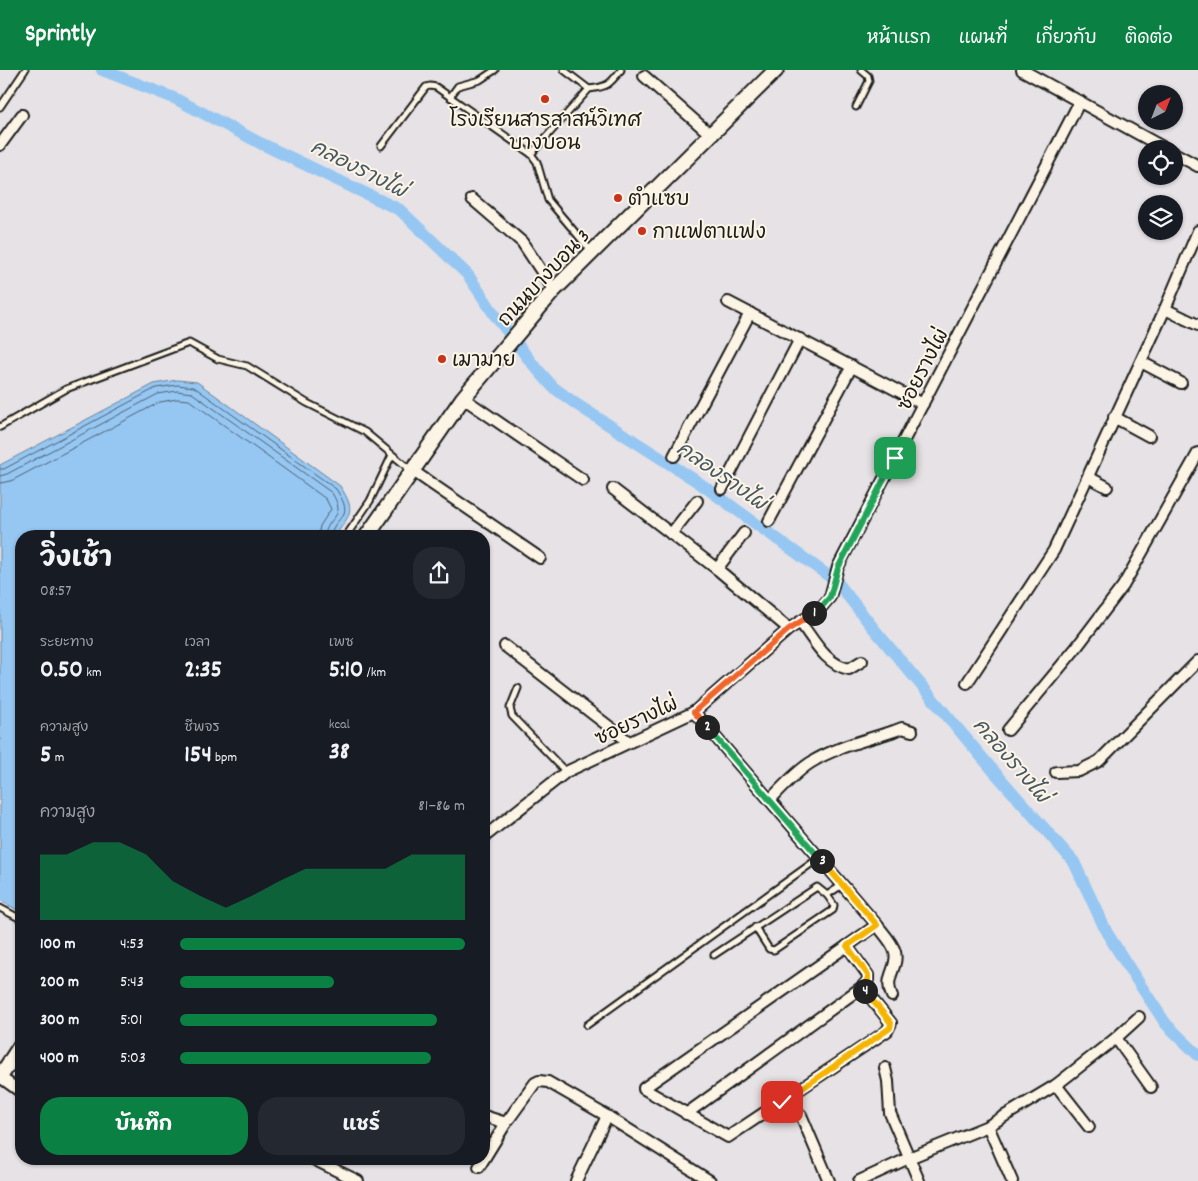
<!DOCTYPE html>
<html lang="th">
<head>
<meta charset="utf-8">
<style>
  body { margin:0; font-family:Dekko,"Playpen Sans Thai",sans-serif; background:#242831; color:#f1f3f6; height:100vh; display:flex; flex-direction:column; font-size:19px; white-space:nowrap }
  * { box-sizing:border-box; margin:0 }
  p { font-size:16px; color:#9ea1a6 }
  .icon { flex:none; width:28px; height:28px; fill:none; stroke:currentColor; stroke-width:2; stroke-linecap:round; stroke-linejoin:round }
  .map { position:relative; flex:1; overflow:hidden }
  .details { position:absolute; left:15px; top:460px; width:475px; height:635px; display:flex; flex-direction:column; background:#171b24; border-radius:20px; box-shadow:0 1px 4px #0004 }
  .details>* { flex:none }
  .needle { width:32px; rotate:42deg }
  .tools { position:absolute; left:1138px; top:15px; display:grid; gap:10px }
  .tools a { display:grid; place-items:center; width:45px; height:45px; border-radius:50%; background:#171b24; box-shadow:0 1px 4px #0004; font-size:25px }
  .pin { position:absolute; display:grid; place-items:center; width:42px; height:42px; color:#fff; margin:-21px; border-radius:10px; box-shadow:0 2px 8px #0006 }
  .km { position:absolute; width:25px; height:25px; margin:-12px; border-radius:50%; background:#222; color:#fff; font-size:14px; line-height:25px; text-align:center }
  .round { display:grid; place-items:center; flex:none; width:52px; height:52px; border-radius:20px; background:#242831 }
  .head { display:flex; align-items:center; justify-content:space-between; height:85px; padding:0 25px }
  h1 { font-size:28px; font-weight:700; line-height:38px }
  .metrics { display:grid; grid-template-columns:repeat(3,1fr); gap:8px; height:85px; padding:5px 25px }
  .metrics div { display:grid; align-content:center }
  .metrics b { font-size:25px; font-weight:700 }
  .metrics small { font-size:14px; font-weight:400 }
  .metrics p { font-size:14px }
  .chart { height:140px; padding:10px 25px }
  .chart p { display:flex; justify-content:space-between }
  .chart svg { width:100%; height:90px; margin-top:5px; fill:#0b8043; opacity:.7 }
  .cta { display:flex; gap:10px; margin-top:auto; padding:10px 25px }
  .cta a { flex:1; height:58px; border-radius:20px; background:#0b8043; color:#fff; font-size:20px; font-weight:700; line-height:58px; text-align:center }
  .cta a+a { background:#242831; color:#f1f3f6 }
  ul { padding:0 25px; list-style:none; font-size:16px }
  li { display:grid; grid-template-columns:80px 60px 1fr; align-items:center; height:38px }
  li i { height:12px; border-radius:6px; background:#0b8043 }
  header { display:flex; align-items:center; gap:30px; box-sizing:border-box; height:70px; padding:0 25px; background:#0b8043; color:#fff }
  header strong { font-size:24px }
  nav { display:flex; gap:28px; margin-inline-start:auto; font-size:18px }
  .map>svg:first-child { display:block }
  .water { fill:#96c7f2; stroke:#65839c }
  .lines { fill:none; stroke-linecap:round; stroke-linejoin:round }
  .shore { stroke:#4d6072; stroke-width:1 }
  .canal { stroke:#96c7f2; stroke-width:12 }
  .lane-casing { stroke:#1c1c1c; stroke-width:9 }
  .street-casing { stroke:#1c1c1c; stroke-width:14 }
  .secondary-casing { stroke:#1c1c1c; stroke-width:18 }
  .lane { stroke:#fcf5e5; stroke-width:5 }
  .street { stroke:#fcf5e5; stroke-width:10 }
  .secondary { stroke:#fcf5e5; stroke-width:14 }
  .split-1-casing { stroke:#fff; stroke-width:10 }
  .split-2-casing { stroke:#fff; stroke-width:10 }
  .split-3-casing { stroke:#fff; stroke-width:10 }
  .split-4-casing { stroke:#fff; stroke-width:10 }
  .split-5-casing { stroke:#fff; stroke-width:10 }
  .split-1 { stroke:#22a559; stroke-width:6 }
  .split-2 { stroke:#f0652b; stroke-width:6 }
  .split-3 { stroke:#22a559; stroke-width:6 }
  .split-4 { stroke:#f5b400; stroke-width:6 }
  .split-5 { stroke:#f5b400; stroke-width:6 }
  .poi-dot { fill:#c8321e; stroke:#fcf5e5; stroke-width:2 }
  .labels { text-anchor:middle; stroke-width:4; stroke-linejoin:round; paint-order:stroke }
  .poi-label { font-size:20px; fill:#1c1c1c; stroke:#fcf5e5; text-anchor:start }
  .street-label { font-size:20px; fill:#1c1c1c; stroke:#fcf5e5 }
  .water-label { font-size:21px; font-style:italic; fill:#475867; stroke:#fcf5e5 }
</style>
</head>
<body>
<header>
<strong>Sprintly</strong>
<nav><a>หน้าแรก</a><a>แผนที่</a><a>เกี่ยวกับ</a><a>ติดต่อ</a></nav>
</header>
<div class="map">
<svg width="1198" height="1111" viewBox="0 0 1198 1111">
  <rect width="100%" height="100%" fill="#e6e2e5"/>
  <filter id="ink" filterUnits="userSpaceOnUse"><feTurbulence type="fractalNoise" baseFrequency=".02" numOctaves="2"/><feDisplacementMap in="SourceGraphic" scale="10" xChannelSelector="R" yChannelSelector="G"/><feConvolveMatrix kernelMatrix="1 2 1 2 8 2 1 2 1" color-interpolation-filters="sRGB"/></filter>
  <g filter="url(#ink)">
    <path class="water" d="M177,310L197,312L340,416C356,441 351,443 335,466H21V842L0,830V395L154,314Z"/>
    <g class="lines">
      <g class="shore">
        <path d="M0,399H4L156,318L177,315L194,317L336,419C357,451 334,443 331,466"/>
        <path d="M0,406L7,404L158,324L177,321L192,323L332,423C348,449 327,445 325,466"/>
        <path d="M0,413L11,411L160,332L177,329L189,330L326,429L331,439L320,456L318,466"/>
      </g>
      <path class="canal" d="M102,0L174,28L260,73L400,140L468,205L494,244L531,292L553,317L576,334L698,412L837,512L874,559L991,698L1074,792L1107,863L1131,901L1166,954L1198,985"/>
      <g class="lane-casing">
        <g id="lane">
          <path d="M564,0L589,19"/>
          <path d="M450,27L458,16L480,10L495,0"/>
          <path d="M0,37L25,0"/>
          <path d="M856,37L869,11L868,6L861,0"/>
          <path d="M381,76L426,17L430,16L436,17L531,84L537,92L548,130L591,181"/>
          <path d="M531,84L589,19C608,17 610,14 621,0"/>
          <path d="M0,357L66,319L189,273L218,289L247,296L307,333L365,362L412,401"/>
          <path d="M346,466L370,431L392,385"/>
          <path d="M518,618L510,638L512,646L566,702"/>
          <path d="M0,838L21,849"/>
          <path d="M755,857L769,879L774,880L833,840L834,835L827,825"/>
          <path d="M714,885L817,817L827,825L842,815"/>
          <path d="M587,955L819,788"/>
        </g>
      </g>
      <g class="street-casing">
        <g id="street">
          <path d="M1022,0L1166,79"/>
          <path d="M644,6L711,65"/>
          <path d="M0,75L22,45"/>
          <path d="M1174,83L1198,96"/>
          <path d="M472,129L522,172L554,220"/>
          <path d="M728,232L923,334"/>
          <path d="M1165,239L1198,255"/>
          <path d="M1141,292L1181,313"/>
          <path d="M463,328L583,410"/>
          <path d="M1114,347L1149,366"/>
          <path d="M674,386L750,243"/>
          <path d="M413,401L540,488"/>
          <path d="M1088,407L1107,417"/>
          <path d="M613,419L717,499L789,559"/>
          <path d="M722,419L800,269"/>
          <path d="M769,451L852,296"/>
          <path d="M671,464L697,431"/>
          <path d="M717,499L744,463"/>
          <path d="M800,552C814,570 825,594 849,599L862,591"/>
          <path d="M505,576L629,672"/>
          <path d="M967,613L1054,480L1165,239L1198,161"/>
          <path d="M694,642L877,855C883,863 893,873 895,882C899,898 883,907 892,926"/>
          <path d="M1008,660L1076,578L1123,516L1198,383"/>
          <path d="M1056,702L1079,701L1099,691L1198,591"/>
          <path d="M770,730C782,717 795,703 810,693C835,677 867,670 894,661L902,658L912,661"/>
          <path d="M484,767L566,702L694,642L789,559L819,540L830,527L838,497L1080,31"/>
          <path d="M862,917L891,953L887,961L728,1067L644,1019V1018L877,855"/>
          <path d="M1116,968L1151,1017"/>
          <path d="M885,998L888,1011L890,1043L919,1111"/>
          <path d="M0,1007L21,1022"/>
          <path d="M1056,1015L1089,1057"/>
          <path d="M686,1044L862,917L868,910V905L847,876"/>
          <path d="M801,1045L829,1111"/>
          <path d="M484,1046L506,1053L535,1013L539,1011L548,1012L607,1046L710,1111"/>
          <path d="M988,1056L1012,1111"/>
          <path d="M313,1089L358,1111"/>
          <path d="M479,1097L506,1053"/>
          <path d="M576,1111L607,1046"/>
          <path d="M859,1111L909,1088L988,1056L1056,1015L1116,968L1139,947"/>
        </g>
      </g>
      <g class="secondary-casing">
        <g id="secondary">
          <path d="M367,466L463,328L554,220L776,0"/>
          <path d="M0,1007L21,975"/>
        </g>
      </g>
      <use href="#lane" class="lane"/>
      <use href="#street" class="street"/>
      <use href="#secondary" class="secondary"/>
    </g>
  </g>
  <g class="lines" filter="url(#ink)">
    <g class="split-1-casing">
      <path id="split-1" d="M814,543L819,540L830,527L838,498L895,388"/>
    </g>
    <g class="split-2-casing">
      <path id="split-2" d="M707,657L694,642L789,559L814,543"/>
    </g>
    <g class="split-3-casing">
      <path id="split-3" d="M707,657L822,791"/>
    </g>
    <g class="split-4-casing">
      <path id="split-4" d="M822,791L877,855L847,876L868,905V910L862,917L865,921"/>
    </g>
    <g class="split-5-casing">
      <path id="split-5" d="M782,1032L890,958L891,953L865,921"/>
    </g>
    <use href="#split-1" class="split-1"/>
    <use href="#split-2" class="split-2"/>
    <use href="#split-3" class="split-3"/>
    <use href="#split-4" class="split-4"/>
    <use href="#split-5" class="split-5"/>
  </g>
  <g class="poi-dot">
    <circle cx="545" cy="29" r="5"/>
    <circle cx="618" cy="128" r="5"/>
    <circle cx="642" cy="161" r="5"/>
    <circle cx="442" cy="289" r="5"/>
  </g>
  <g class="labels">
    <g class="poi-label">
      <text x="545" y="56" text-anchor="middle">โรงเรียนสารสาสน์วิเทศ<tspan x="545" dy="23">บางบอน</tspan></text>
      <text x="628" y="135">ตำแซบ</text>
      <text x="652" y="168">กาแฟตาแฟง</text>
      <text x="452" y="296">เมามาย</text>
    </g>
    <g class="street-label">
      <text transform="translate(543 207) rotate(-47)" y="7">ถนนบางบอน 3</text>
      <text transform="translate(922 299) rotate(-63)" y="7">ซอยรางไผ่</text>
      <text transform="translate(636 650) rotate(-25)" y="7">ซอยรางไผ่</text>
    </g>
    <g class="water-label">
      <text transform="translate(359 98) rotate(27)" y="7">คลองรางไผ่</text>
      <text transform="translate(722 405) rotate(35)" y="7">คลองรางไผ่</text>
      <text transform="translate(1012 690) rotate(49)" y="7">คลองรางไผ่</text>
    </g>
  </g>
</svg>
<div class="tools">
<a><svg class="needle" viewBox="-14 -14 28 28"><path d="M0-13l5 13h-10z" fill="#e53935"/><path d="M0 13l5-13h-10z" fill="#9ea1a6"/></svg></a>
<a><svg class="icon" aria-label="locate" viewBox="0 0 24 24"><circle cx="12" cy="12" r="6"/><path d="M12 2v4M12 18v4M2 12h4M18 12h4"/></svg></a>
<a><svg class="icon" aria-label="layers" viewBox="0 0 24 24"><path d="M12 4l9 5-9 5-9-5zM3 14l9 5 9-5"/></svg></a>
</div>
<div class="pin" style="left:895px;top:388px;background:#1e9e55"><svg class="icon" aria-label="arrive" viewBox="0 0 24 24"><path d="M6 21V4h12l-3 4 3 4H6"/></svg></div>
<div class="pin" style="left:782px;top:1032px;background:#d93025"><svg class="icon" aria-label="check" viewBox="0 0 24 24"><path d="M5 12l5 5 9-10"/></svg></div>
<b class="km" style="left:814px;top:543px">1</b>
<b class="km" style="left:707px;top:657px">2</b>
<b class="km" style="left:822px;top:791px">3</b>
<b class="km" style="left:865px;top:921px">4</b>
<section class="details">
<div class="head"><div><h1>วิ่งเช้า</h1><p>08:57</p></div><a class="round"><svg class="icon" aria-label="share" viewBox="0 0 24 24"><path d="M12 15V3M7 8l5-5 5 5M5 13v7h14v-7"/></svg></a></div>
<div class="metrics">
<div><p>ระยะทาง</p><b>0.50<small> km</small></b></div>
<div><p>เวลา</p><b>2:35</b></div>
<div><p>เพซ</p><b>5:10<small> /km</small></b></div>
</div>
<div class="metrics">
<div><p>ความสูง</p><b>5<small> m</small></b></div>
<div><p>ชีพจร</p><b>154<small> bpm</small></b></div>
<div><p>kcal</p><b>38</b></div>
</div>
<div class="chart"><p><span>ความสูง</span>81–86 m</p>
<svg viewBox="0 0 160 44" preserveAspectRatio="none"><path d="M0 44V12L10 12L20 6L30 6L40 12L50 25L60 32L70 38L80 32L90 25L100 19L110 19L120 19L130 19L140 12L150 12L160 12V44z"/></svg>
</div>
<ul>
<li><b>100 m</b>4:53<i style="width:100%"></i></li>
<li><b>200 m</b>5:43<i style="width:54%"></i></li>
<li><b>300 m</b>5:01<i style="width:90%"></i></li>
<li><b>400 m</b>5:03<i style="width:88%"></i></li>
</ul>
<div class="cta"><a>บันทึก</a><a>แชร์</a></div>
</section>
</div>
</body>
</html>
